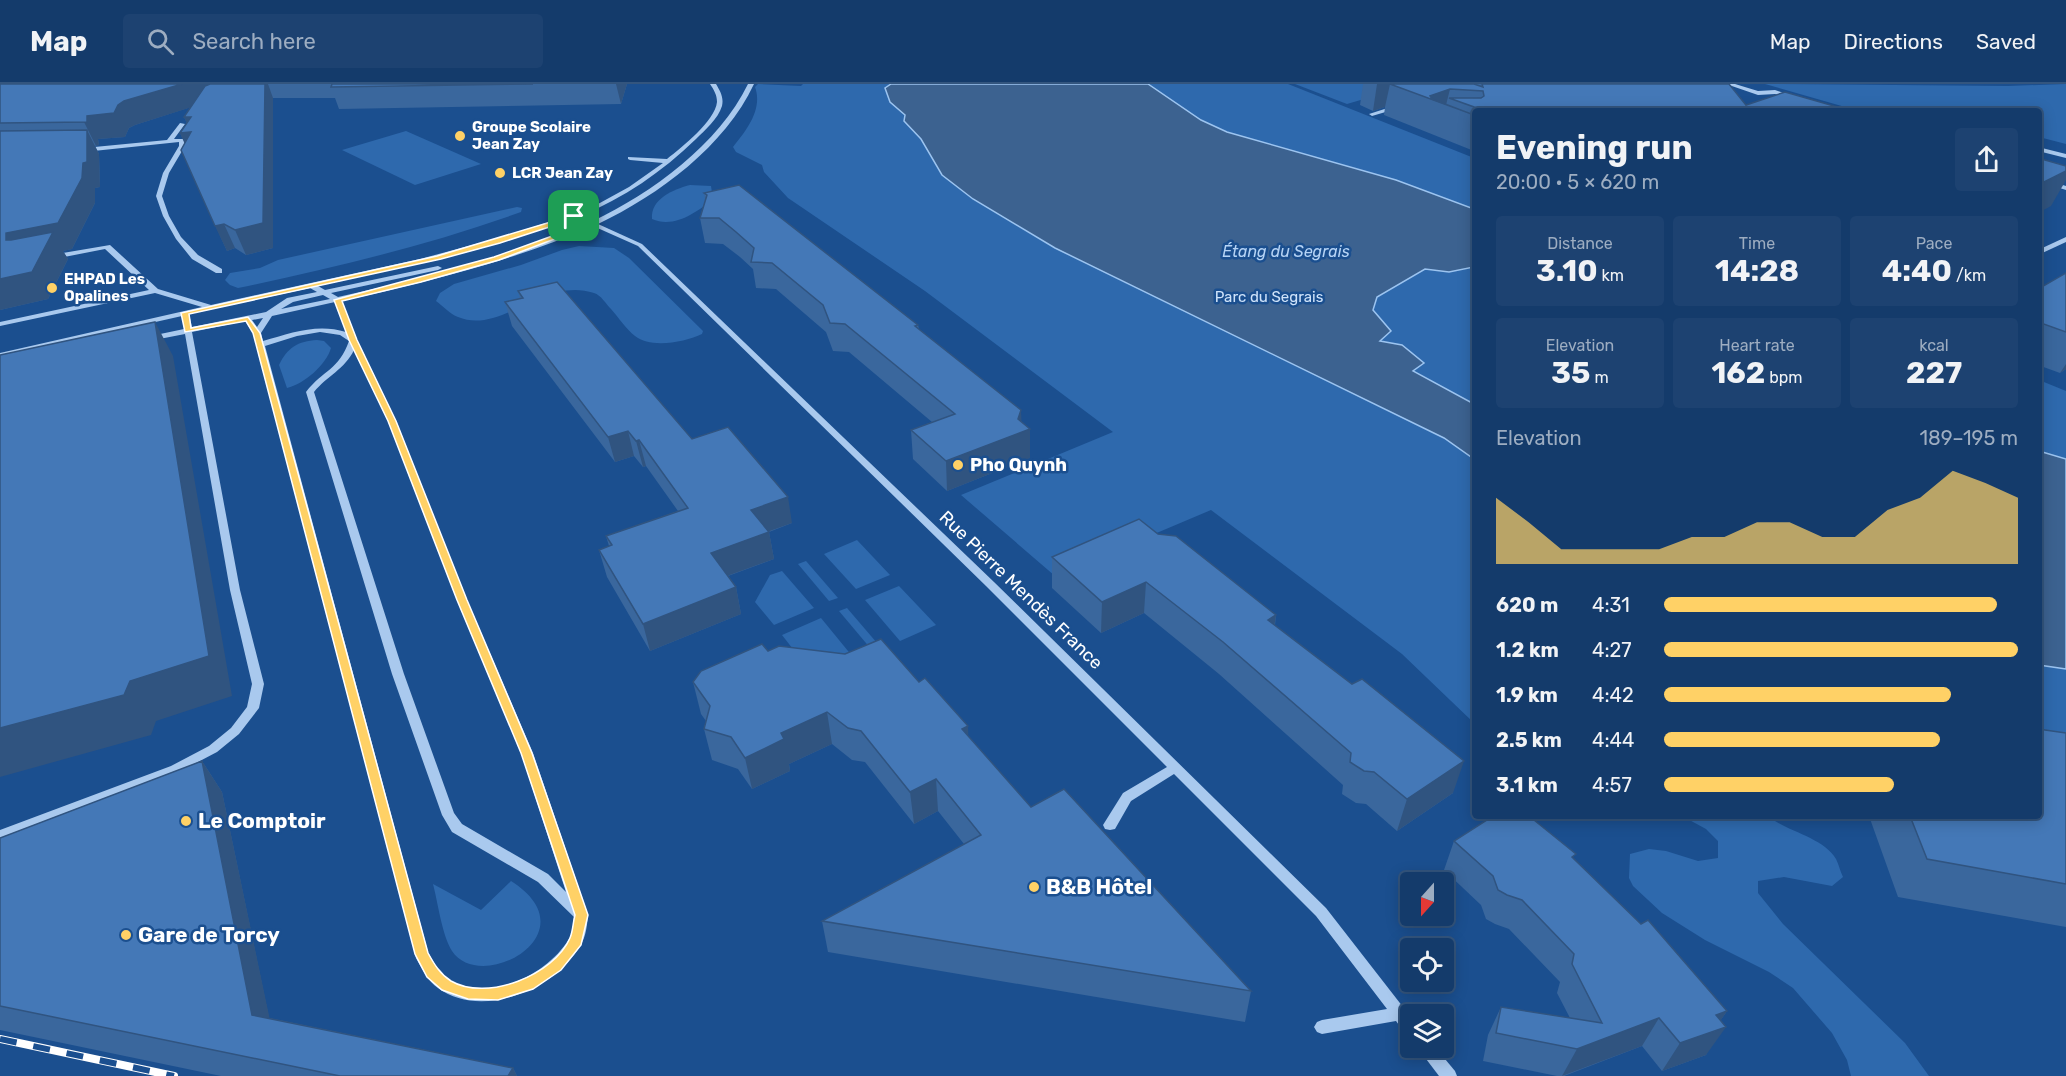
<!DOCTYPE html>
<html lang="en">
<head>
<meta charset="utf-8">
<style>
  body { margin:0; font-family:Rubik,sans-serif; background:#1d4271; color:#f1f3f6; height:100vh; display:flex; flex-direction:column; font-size:22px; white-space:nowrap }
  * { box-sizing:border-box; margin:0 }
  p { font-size:20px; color:#9dadc1 }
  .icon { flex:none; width:33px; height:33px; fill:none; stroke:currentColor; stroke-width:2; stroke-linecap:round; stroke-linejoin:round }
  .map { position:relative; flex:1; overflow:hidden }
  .sheet { position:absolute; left:1472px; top:24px; width:570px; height:711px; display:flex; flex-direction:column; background:#143b6b; border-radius:6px; box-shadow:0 3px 15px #0003,0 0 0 2px #33557e }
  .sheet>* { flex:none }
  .needle { width:39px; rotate:201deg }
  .fabs { position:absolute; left:1400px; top:788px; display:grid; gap:12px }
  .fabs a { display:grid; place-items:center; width:54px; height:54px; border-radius:6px; background:#143b6b; box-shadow:0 3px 15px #0003,0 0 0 2px #33557e; font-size:30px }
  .pin { position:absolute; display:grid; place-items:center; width:51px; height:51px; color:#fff; margin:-26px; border-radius:12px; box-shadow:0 3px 9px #0006 }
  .round { display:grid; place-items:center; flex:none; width:63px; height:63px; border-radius:6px; background:#1d4271 }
  .headline { display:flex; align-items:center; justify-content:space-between; height:102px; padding:0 24px }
  h1 { font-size:33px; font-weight:700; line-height:45px }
  .metrics { display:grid; grid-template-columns:repeat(3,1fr); gap:9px; height:102px; padding:6px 24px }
  .metrics div { display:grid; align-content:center; border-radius:6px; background:#1d4271; text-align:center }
  .metrics b { font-size:30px; font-weight:700 }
  .metrics small { font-size:16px; font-weight:400 }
  .metrics p { font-size:16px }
  .chart { height:168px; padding:12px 24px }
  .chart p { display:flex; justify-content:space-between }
  .chart svg { width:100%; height:108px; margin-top:6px; fill:#ffd166; opacity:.7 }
  ul { padding:0 24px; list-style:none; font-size:20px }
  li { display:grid; grid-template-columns:96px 72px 1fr; align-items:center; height:45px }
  li i { height:15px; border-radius:8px; background:#ffd166 }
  header { display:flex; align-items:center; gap:36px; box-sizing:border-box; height:84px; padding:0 30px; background:#143b6b; border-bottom:2px solid #33557e }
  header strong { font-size:28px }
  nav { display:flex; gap:33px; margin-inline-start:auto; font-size:21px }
  .search { width:420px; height:54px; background:#1d4271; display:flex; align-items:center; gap:15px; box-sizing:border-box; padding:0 21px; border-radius:6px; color:#9dadc1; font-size:22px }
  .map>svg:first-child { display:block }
  .green { fill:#2e69ad }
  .water { fill:#3c6290; stroke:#9cc4f0; stroke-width:1.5 }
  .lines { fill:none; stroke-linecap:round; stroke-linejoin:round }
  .minor { fill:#a9c9ee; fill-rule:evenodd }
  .rail-casing { stroke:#fff; stroke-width:8 }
  .rail { stroke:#1b4f8f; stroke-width:6; stroke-dasharray:17; stroke-linecap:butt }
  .wall { fill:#3a679d }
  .shaded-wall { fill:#305480 }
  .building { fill:#4478b7; stroke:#305480; stroke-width:1.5 }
  .route { fill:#ffd166; stroke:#fff; stroke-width:1.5; fill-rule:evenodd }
  .poi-dot { fill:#ffd166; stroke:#1b4f8f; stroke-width:2 }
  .labels { text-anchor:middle; stroke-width:5; stroke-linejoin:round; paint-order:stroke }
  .far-poi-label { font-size:15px; font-weight:bold; fill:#fff; stroke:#1b4f8f; text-anchor:start }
  .far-park-label { font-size:15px; fill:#cfe3fa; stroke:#1b4f8f }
  .far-water-label { font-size:16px; font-style:italic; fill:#b5d3f5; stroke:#1b4f8f }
  .poi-label { font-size:18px; font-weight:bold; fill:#fff; stroke:#1b4f8f; text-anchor:start }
  .street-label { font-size:18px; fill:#fff; stroke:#1b4f8f }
  .near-poi-label { font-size:21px; font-weight:bold; fill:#fff; stroke:#1b4f8f; text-anchor:start }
</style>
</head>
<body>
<header>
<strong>Map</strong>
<div class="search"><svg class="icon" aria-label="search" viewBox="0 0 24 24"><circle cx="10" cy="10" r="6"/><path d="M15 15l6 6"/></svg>Search here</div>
<nav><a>Map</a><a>Directions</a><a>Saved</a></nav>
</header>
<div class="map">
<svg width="2066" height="992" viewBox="0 0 2066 992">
  <rect width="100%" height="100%" fill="#1b4f8f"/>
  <g class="green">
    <path d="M758,0L801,2L803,0H1288L1474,74V639L1402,570L1211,426L1055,492L961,411L1113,348L925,207L788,114L764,88L762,81L736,68L733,63C747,46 763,25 755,3Z"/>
    <path d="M1295,0H1415L1347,20Z"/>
    <path d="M1765,0L2008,2L2066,0V60L2039,53L2038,27H1859Z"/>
    <path d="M406,47L481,80L415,101L342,66Z"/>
    <path d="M690,101L711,102L713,115C697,128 674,145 652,135C650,115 674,105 690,101Z"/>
    <path d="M517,123L522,124L521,128C429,161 334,184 238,204L230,201L225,196L230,189L260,184L278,176Z"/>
    <path d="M579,162L614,164L629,174L703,247L702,250C685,258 651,265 635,252C626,245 619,234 611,225C606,220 601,211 594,209C544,192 502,251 458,233C450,230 443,222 436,217L440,209L454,200L521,181L562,166Z"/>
    <path d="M317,256L324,257L331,264C326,281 304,300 287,304L279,281C287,264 298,257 317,256Z"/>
    <path d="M2039,296L2066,307V669L2039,665Z"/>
    <path d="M857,456L890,491L856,505L824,470Z"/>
    <path d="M806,477L838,514L829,517L798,480Z"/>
    <path d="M782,487L814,524L774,541L755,518L770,491Z"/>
    <path d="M899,502L936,541L900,557L865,516Z"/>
    <path d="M847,524L895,580L887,584L839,527Z"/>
    <path d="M821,534L857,578H803L782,551Z"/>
    <path d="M1682,732H1768C1787,748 1823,753 1836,775C1839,781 1840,787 1843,793L1832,802L1784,793L1758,797V809L1783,840L1905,959L1929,992H1851L1847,976L1832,949L1793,904L1769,888L1705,856L1662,829L1633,802L1629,794L1630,770L1649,765L1666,767L1698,777L1718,774V757L1706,745Z"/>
    <path d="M511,797C593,849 481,911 452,867C442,851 438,819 433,800L481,826Z"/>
  </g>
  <g class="water">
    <path d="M891,0H1148L1201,36L1227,48L1396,96L1474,125V183L1449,188L1425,185L1377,213L1373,226L1391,247L1380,257L1402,261L1424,279L1413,287L1474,320V375L1444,354L1055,164L973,115L942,91L921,55L904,37L905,31L890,18L885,4Z"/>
    <path d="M2039,367L2066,375V585L2039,581Z"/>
  </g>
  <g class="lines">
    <g class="minor">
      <path d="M710,0H716C720,7 724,13 722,22C718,35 705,46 696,55C662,88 624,114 580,132L593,137C652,109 719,60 748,0H754C725,62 659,111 598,140L642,160L994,498L1326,824L1410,932V951L1405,949L1396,937L1322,950L1317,948L1314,943L1317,938L1322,936L1387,925L1316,832L1174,690L1131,717L1115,745L1110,746L1105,745L1103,741L1123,709L1167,683L986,502L638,162L593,142C513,177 427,198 342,217L357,256L396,337L467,516L533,669L588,831C587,842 586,853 580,862C555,905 482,936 438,904C428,897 422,885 416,874L253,249L245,237L192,248L240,506L264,600L259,624L239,650L217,668L179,688L0,756V746L171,682L209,662L231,644L247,623L252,600L230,506L185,250L149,257L145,255L146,253L184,245L182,232L0,273V269L202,223L155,209L0,242V238L149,206L105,165L54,175H51V171L110,161L158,205L211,221L420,175L502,153L565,133L598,120L629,103L663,79L630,76L628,75V73L667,75C682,63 715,37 717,18C717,11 714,6 710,0ZM574,134L587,140C508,174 422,194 338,213L331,209L438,186L442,184L438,182L325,206L318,202L479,165ZM310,204L317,208L287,214L266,228L192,243L189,230ZM323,211L330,215L281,225L293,218ZM335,218L346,248C317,239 291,249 263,257L261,249L272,232ZM263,234L257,243L252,236ZM320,248L340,251L349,257C339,286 323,286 306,308L392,590L442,731L452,748L538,798L574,833C573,840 573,849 569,855C547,891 491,918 451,897C440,891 434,879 428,868L265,262L297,252ZM354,266L388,337L457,516L521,669L566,808L548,790L462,740L454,729L404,590L314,308C327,292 345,285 354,266Z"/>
      <path d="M1726,0H1735L1758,7L1775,6L1795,13L1792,15L1775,10L1758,11Z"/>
      <path d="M1397,21L1400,23L1399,24L1372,32L1369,30Z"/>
      <path d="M180,39L185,40L174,55H184L185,62L169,89L162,112L169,132L181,153L198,171L222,185V189H216L192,175L176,155L163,132L156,112L163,89L179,62V58L84,68L81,66L84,64L167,56Z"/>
      <path d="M2038,63L2066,70V74L2038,67Z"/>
      <path d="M2038,93L2066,102V106L2038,97Z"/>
      <path d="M2066,153V158L2038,171V166Z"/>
      <path d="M1417,963H1435L1455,987L1457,992H1439Z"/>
    </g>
    <g class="rail-casing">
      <path id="rail" d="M0,955L174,992"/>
    </g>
    <use href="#rail" class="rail"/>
  </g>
  <g class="wall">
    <path d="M0,0H627L621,20L339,25L335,14H273V164L246,171L235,164L227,167L181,66L185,59L180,49L187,39L184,33L191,23L135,41L129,44L125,53L98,55L99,61L95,62L99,70L100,103L95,104V119L72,165L63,167L68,175L48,215L0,226Z"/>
    <path d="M1363,0H1729L1746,21L1832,27H1474V67L1384,31L1385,23L1373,27L1360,21Z"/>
    <path d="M704,109L918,241L919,245L1022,338L1030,374L947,407L913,375L911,346L932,338L849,268L833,267L826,248L776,205L756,204L753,185L740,173L723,160L705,159L700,134L705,116Z"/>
    <path d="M2066,189V285L2060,289L2038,281V205Z"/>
    <path d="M518,207L792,439L769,448L774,475L728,492L736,503L741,530L650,567L607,493L599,466L609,462L606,452L678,427L646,382L643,383L634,372L615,378L512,242L505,218L520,215Z"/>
    <path d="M1158,450L1276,531L1275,541L1453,709L1397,747L1366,720L1356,719L1342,710L1343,701L1219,590L1144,529L1101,549L1052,504V473Z"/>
    <path d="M768,567L919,598L1031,723L1251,907L1245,938L828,868L822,837L964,760L938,727L914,740L865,678L852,676L832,660L789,680L790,687L752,705L738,685L712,676L704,645L706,637L701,630L693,598Z"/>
    <path d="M2066,649V843L1898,813L1869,732H2038Z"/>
    <path d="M202,677L222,708L269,934L513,984L517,992H221L0,946V754Z"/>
    <path d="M1454,757L1574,775L1727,927L1720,937L1706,971L1662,987L1642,962L1564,992H1557L1483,977L1488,951L1501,923L1570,934L1557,909L1560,898L1509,845L1495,840L1486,835L1481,821L1444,786Z"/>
  </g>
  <g class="shaded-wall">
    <path d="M182,0H220L195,22L135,41L129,44L125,53L98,55L99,61L96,62L84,38L87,32L118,21L124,17Z"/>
    <path d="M265,0H268L273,14V164L246,171L235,146Z"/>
    <path d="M616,0H627L621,20Z"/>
    <path d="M1377,0H1390L1385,23L1373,27Z"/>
    <path d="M1450,5L1446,21L1430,15V12Z"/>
    <path d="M1834,22L1832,27H1821Z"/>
    <path d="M184,33H191L194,55Z"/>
    <path d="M87,46L99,70L100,103L95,104V119L72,165L63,167L68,175L48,215L0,226V195L6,156V149L83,79Z"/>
    <path d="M191,48L190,72L180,49Z"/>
    <path d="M2066,87V96L2051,122L2038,129V101Z"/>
    <path d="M224,140L235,164L227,167L215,142Z"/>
    <path d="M155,238L173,272L232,612L156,637L151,651L0,693V644Z"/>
    <path d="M2066,280V285L2060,289Z"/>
    <path d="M1021,326L1022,348L1030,345V374L947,407L946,377L1018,335Z"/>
    <path d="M628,347L634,372L615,378L608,353Z"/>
    <path d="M639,356L646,382L643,383L636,357Z"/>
    <path d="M788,413L792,439L756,452L751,426Z"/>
    <path d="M769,448L774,475L716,496L711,469Z"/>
    <path d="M1146,498L1144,529L1101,549L1102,518Z"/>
    <path d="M736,503L741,530L650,567L643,540Z"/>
    <path d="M1276,531L1271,563L1268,536Z"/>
    <path d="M827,628L832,660L789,680L790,687L752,705L745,674L781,649Z"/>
    <path d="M968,642L969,674L962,645Z"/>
    <path d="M202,677L222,708L275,960L252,931Z"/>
    <path d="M1464,677L1453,709L1397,747L1407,715Z"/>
    <path d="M936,695L938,727L914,740L910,708Z"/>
    <path d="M1727,927L1713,948L1726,943L1706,971L1662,987L1680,959L1716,931Z"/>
    <path d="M1659,934L1642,962L1562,992L1577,965Z"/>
    <path d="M513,984L517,992H508Z"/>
  </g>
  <g class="building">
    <path d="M0,0H182L124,17L118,21L114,29L87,32V38L0,39Z"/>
    <path d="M210,0H265L263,139L235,146L224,140L215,142L181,66L191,48L180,49L191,33H184L205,2Z"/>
    <path d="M332,0H533L331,3Z"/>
    <path d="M1390,0H1474L1483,3L1482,0H1729L1746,21L1785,8L1834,22L1821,27H1581L1577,26L1572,27H1475L1477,26L1474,23L1449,14H1481L1484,12L1483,7L1450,5L1430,12L1432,15L1471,30L1474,27V31Z"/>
    <path d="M87,46V78L83,79L82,94L58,139L6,149V156H11L53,148L32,188L0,195V47Z"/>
    <path d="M2038,74L2066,82V87L2038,101Z"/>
    <path d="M739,101L918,241L915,242L1021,326L1018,335L1030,345L946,377L911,346L955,330L845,240L830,239L823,221L772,179L751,178L754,164L736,148L719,134H700L707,111L704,109Z"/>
    <path d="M2066,189V248L2038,238V210L2042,208L2038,207V205Z"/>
    <path d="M557,198L692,355L728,343L788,413L751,426L769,448L711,469L736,503L643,540L599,466L612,461L606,452L688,424L639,356L636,357L628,347L608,353L505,218L523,214L518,207Z"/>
    <path d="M155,238L209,572L130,597L124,611L0,644V271Z"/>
    <path d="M1139,435L1158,450L1176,452L1276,531L1268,536L1352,600L1362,595L1464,677L1407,715L1374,688L1364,687L1350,678L1351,669L1223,558L1146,498L1102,518L1052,473Z"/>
    <path d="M881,555L919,598L925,594L968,642L962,645L1031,723L1064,705L1251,907L822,837L981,751L936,695L910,708L861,647L848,644L827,628L781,649L784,655L745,674L731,653L704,645L710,622L693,598L701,587L762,560L768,567L779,562L845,570Z"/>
    <path d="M2038,645L2066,649V800L1927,775L1910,732H2038Z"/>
    <path d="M202,677L252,931L513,984L508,992H340L0,922V754Z"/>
    <path d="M1493,732H1529L1576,770L1572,773L1641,840L1648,836L1727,927L1716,931L1726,943L1680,959L1659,934L1577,965L1496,949L1501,923L1602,939L1572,880L1574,870L1522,816L1507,811L1498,806L1493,792L1454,757Z"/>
  </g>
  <path class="route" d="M574,131L597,139L499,176L421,198L342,217L357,256L396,337L467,516L532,669L588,831L581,861L561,886L533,905L498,916L468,915L442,906L427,893L415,870L253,249L246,237L185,248L181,229L437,172ZM574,135L588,139L494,173L334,216L349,256L388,337L457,516L521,669L575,831C573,838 573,847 570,854C554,891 487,918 451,897C440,890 434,880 428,869L260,249L248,233L191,244L189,230L441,175L500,159Z"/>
  <g class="poi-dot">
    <circle cx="460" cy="52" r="6"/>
    <circle cx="500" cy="89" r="6"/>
    <circle cx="52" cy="204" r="6"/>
    <circle cx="958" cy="381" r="6"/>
    <circle cx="186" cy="737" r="6"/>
    <circle cx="1034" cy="803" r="6"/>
    <circle cx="126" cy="851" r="6"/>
  </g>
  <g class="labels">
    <g class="far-poi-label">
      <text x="472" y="48">Groupe Scolaire<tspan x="472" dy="17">Jean Zay</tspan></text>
      <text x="512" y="94">LCR Jean Zay</text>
      <text x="64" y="200">EHPAD Les<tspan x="64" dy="17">Opalines</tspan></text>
    </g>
    <g class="far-park-label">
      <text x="1269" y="218">Parc du Segrais</text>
    </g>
    <g class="far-water-label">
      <text x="1286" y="173">Étang du Segrais</text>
    </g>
    <g class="poi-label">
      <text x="970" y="387">Pho Quynh</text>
    </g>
    <g class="street-label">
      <text transform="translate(1021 506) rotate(44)" y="6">Rue Pierre Mendès France</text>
    </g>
    <g class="near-poi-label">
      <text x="198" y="744">Le Comptoir</text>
      <text x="1046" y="810">B&amp;B Hôtel</text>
      <text x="138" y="858">Gare de Torcy</text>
    </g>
  </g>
</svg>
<div class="fabs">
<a><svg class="needle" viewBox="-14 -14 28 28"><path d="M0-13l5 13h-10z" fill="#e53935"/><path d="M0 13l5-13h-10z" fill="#9dadc1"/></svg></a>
<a><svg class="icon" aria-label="locate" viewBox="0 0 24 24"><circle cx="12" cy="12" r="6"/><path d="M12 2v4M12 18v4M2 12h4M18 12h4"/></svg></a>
<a><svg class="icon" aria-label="layers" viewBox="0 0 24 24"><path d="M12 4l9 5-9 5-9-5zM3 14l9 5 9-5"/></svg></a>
</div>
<div class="pin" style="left:574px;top:132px;background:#1e9e55"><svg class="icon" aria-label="arrive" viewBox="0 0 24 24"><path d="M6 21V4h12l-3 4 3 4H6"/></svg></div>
<section class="sheet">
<div class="headline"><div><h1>Evening run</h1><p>20:00 · 5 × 620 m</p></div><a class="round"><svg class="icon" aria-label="share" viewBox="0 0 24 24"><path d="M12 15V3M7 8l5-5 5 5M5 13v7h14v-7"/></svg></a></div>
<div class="metrics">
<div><p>Distance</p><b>3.10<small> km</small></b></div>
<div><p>Time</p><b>14:28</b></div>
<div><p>Pace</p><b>4:40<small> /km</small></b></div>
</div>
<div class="metrics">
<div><p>Elevation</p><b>35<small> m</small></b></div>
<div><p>Heart rate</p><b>162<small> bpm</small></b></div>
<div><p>kcal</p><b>227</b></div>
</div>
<div class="chart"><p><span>Elevation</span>189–195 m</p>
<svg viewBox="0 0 160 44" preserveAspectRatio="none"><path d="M0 44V17L10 27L20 38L30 38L40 38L50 38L60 33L70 33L80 27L90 27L100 33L110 33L120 22L130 17L140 6L150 11L160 17V44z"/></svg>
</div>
<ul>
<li><b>620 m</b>4:31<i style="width:94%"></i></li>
<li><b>1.2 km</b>4:27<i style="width:100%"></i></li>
<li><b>1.9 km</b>4:42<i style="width:81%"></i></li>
<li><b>2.5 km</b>4:44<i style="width:78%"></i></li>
<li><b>3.1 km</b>4:57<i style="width:65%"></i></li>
</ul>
</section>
</div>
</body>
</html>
